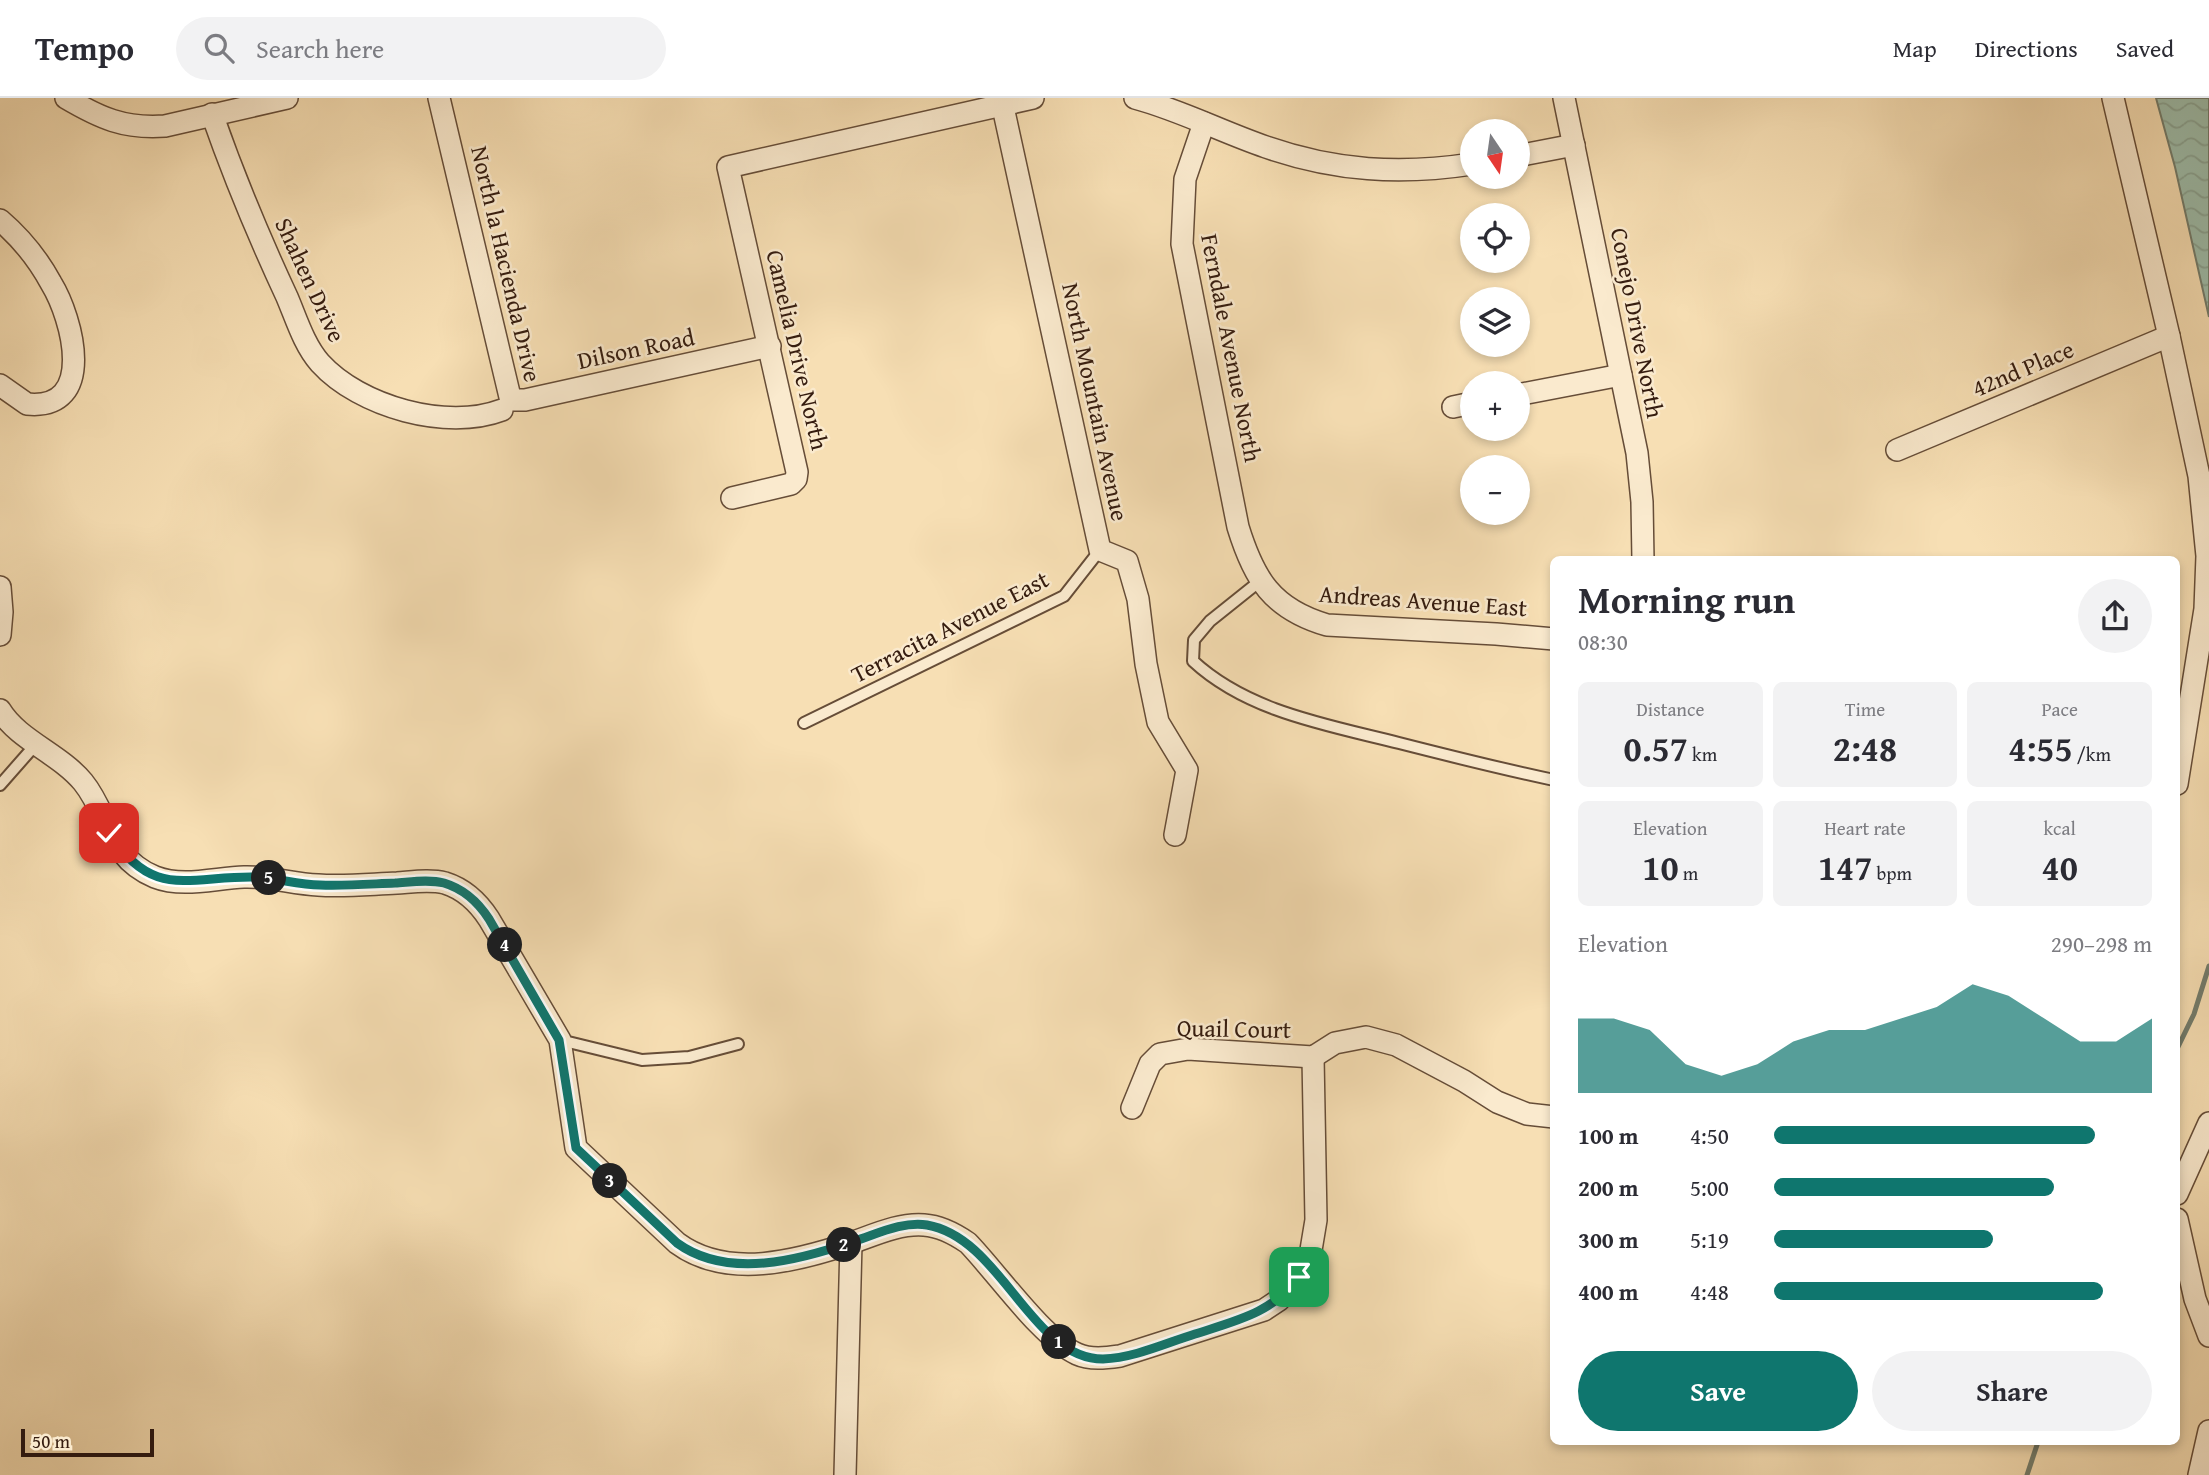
<!DOCTYPE html>
<html lang="en">
<head>
<meta charset="utf-8">
<style>
  body { margin:0; font-family:"Gentium Book Plus",serif; background:#f2f2f3; color:#2b2b33; height:100vh; display:flex; flex-direction:column; font-size:26px; white-space:nowrap }
  * { box-sizing:border-box; margin:0 }
  p { font-size:23px; color:#7c7c81 }
  .icon { flex:none; width:38px; height:38px; fill:none; stroke:currentColor; stroke-width:2; stroke-linecap:round; stroke-linejoin:round }
  .map { position:relative; flex:1; overflow:hidden }
  .sheet { position:absolute; left:1550px; top:458px; width:630px; height:889px; display:flex; flex-direction:column; background:#fff; border-radius:10px; box-shadow:0 4px 10px #0003 }
  .sheet>* { flex:none }
  .needle { width:46px; rotate:167deg }
  .tools { position:absolute; left:1460px; top:21px; display:grid; gap:14px }
  .tools a { display:grid; place-items:center; width:70px; height:70px; border-radius:50%; background:#fff; box-shadow:0 4px 10px #0003; font-size:35px }
  .scale { position:absolute; left:21px; bottom:18px; width:133px; box-sizing:border-box; padding-left:7px; border:4px solid #351c0f; border-top:0; font-size:19px; line-height:24px; white-space:nowrap; color:#351c0f; -webkit-text-stroke:5px #faeace; paint-order:stroke }
  .pin { position:absolute; display:grid; place-items:center; width:60px; height:60px; color:#fff; margin:-30px; border-radius:14px; box-shadow:0 4px 10px #0006 }
  .km { position:absolute; width:35px; height:35px; margin:-18px; border-radius:50%; background:#222; color:#fff; font-size:19px; line-height:35px; text-align:center }
  .round { display:grid; place-items:center; flex:none; width:74px; height:74px; border-radius:37px; background:#f2f2f3 }
  .headline { display:flex; align-items:center; justify-content:space-between; height:119px; padding:0 28px }
  h1 { font-size:38px; font-weight:700; line-height:52px }
  .figures { display:grid; grid-template-columns:repeat(3,1fr); gap:10px; height:119px; padding:7px 28px }
  .figures div { display:grid; align-content:center; border-radius:10px; background:#f2f2f3; text-align:center }
  .figures b { font-size:35px; font-weight:700 }
  .figures small { font-size:19px; font-weight:400 }
  .figures p { font-size:19px }
  .chart { height:196px; padding:14px 28px }
  .chart p { display:flex; justify-content:space-between }
  .chart svg { width:100%; height:126px; margin-top:7px; fill:#0f766e; opacity:.7 }
  .button { display:flex; gap:14px; margin-top:auto; padding:14px 28px }
  .button a { flex:1; height:80px; border-radius:42px; background:#0f766e; color:#fff; font-size:28px; font-weight:700; line-height:80px; text-align:center }
  .button a+a { background:#f2f2f3; color:#2b2b33 }
  ul { padding:0 28px; list-style:none; font-size:23px }
  li { display:grid; grid-template-columns:112px 84px 1fr; align-items:center; height:52px }
  li i { height:18px; border-radius:9px; background:#0f766e }
  header { display:flex; align-items:center; gap:42px; box-sizing:border-box; height:98px; padding:0 35px; background:#fff; border-bottom:2px solid #e1e1e2 }
  header strong { font-size:33px }
  nav { display:flex; gap:38px; margin-inline-start:auto; font-size:24px }
  .search { width:490px; height:63px; background:#f2f2f3; display:flex; align-items:center; gap:18px; box-sizing:border-box; padding:0 24px; border-radius:38px; color:#7c7c81; font-size:26px }
  .map>svg:first-child { display:block }
  .water { fill:url(#water-waves); stroke:#737d6d; stroke-width:2 }
  .lines { fill:none; stroke-linecap:round; stroke-linejoin:round }
  .stream { stroke:#737d6d; stroke-width:5 }
  .service-casing { stroke:#664d38; stroke-width:14 }
  .minor-casing { stroke:#664d38; stroke-width:24 }
  .service { stroke:#faeace; stroke-width:10 }
  .minor { stroke:#faeace; stroke-width:21 }
  .route-casing { stroke:#fff; stroke-width:14 }
  .route { stroke:#0f766e; stroke-width:9 }
  .labels { text-anchor:middle; stroke-width:5; stroke-linejoin:round; paint-order:stroke }
  .street-label { font-size:24px; fill:#351c0f; stroke:#faeace }
</style>
</head>
<body>
<header>
<strong>Tempo</strong>
<div class="search"><svg class="icon" aria-label="search" viewBox="0 0 24 24"><circle cx="10" cy="10" r="6"/><path d="M15 15l6 6"/></svg>Search here</div>
<nav><a>Map</a><a>Directions</a><a>Saved</a></nav>
</header>
<div class="map">
<svg width="2209" height="1377" viewBox="0 0 2209 1377">
  <defs>
    <pattern id="water-waves" width="16" height="10" patternUnits="userSpaceOnUse" patternTransform="scale(1.75)"><rect width="16" height="10" fill="#9dbdab"/><path d="M0 5q4-4 8 0t8 0" fill="none" stroke="#88a292"/></pattern>
  </defs>
  <rect width="100%" height="100%" fill="#f7dfb4"/>
  <filter id="stains"><feTurbulence type="fractalNoise" baseFrequency=".00286" numOctaves="4"/><feColorMatrix values="0 0 0 0 .2 0 0 0 0 .09 0 0 0 0 .02 0 0 0 .5 -.17"/></filter>
  <radialGradient id="worn" r=".72"><stop offset=".6" stop-color="#630" stop-opacity="0"/><stop offset="1" stop-color="#630" stop-opacity=".3"/></radialGradient>
  <path class="water" d="M2156,0H2209V219L2175,69Z"/>
  <g class="lines">
    <g class="stream">
      <path d="M2177,951L2194,916L2209,868"/>
      <path d="M2027,1377L2038,1344"/>
    </g>
    <g class="service-casing">
      <g id="service">
        <path d="M1260,483L1210,523L1194,542L1193,563C1248,614 1328,627 1399,645C1450,658 1502,671 1554,682"/>
        <path d="M804,625L1064,498L1100,452"/>
        <path d="M0,687L37,645"/>
        <path d="M560,942L642,962L689,959L738,946"/>
      </g>
    </g>
    <g class="minor-casing">
      <g id="minor">
        <path d="M66,0C100,20 124,31 165,28L287,0"/>
        <path d="M439,0L510,299L513,302H525L770,248"/>
        <path d="M1001,0L1100,452L1127,463L1138,501L1146,566L1158,624L1187,672L1175,737"/>
        <path d="M1135,0C1180,12 1222,34 1266,49C1335,73 1400,77 1472,66"/>
        <path d="M1564,0L1637,355L1642,404L1643,462"/>
        <path d="M2113,0L2169,238L2199,378L2207,458L2205,511L2177,686"/>
        <path d="M212,16C234,79 259,139 287,199C296,220 304,247 320,265C360,309 447,333 502,312"/>
        <path d="M1204,25L1185,81L1182,146L1238,429C1254,481 1272,511 1327,527L1496,536L1554,541"/>
        <path d="M1517,58L1574,47"/>
        <path d="M0,122C21,140 38,161 51,185C73,221 97,313 27,306L0,287"/>
        <path d="M1517,297L1621,277"/>
        <path d="M1453,309L1472,305"/>
        <path d="M1897,352L2169,238"/>
        <path d="M732,400L791,386L796,381L797,374L728,69L1033,0"/>
        <path d="M0,489L2,514L0,537"/>
        <path d="M0,612C18,642 60,656 83,684C110,717 108,760 155,779C183,790 215,780 244,779C269,778 293,786 318,787C344,789 371,786 397,785C412,784 430,781 445,785C464,791 478,804 489,821L560,942L576,1050L677,1145C727,1182 797,1163 851,1145C874,1137 899,1125 924,1127C939,1128 955,1136 968,1145C997,1175 1042,1240 1077,1256C1090,1262 1106,1260 1120,1258L1264,1212L1279,1202L1299,1179L1310,1158L1316,1122L1313,959"/>
        <path d="M1132,1010L1150,966L1160,956L1188,951L1313,959L1335,945L1366,939L1396,947L1464,983L1497,1004L1527,1016L1554,1019"/>
        <path d="M2177,1096L2209,1025"/>
        <path d="M2177,1121L2195,1201L2209,1238"/>
        <path d="M845,1377L851,1145"/>
        <path d="M2199,1377L2209,1333"/>
      </g>
    </g>
    <use href="#service" class="service"/>
    <use href="#minor" class="minor"/>
  </g>
  <g class="lines">
    <g class="route-casing">
      <path id="route" d="M109,735C152,801 186,779 251,779C274,779 297,787 320,787C345,788 370,786 395,785C411,784 429,781 444,785C464,791 478,804 489,821L559,942L576,1050L677,1145C728,1182 800,1162 855,1143C877,1136 903,1123 927,1127C1002,1140 1031,1261 1103,1261C1134,1260 1166,1245 1195,1236C1235,1223 1273,1215 1299,1179"/>
    </g>
    <use href="#route" class="route"/>
  </g>
  <g class="labels">
    <g class="street-label">
      <text transform="translate(506 166) rotate(77)" y="8">North la Hacienda Drive</text>
      <text transform="translate(310 182) rotate(65)" y="8">Shahen Drive</text>
      <text transform="translate(1637 225) rotate(79)" y="8">Conejo Drive North</text>
      <text transform="translate(1231 250) rotate(79)" y="8">Ferndale Avenue North</text>
      <text transform="translate(636 251) rotate(-12)" y="8">Dilson Road</text>
      <text transform="translate(797 252) rotate(77)" y="8">Camelia Drive North</text>
      <text transform="translate(2023 271) rotate(-23)" y="8">42nd Place</text>
      <text transform="translate(1095 304) rotate(78)" y="8">North Mountain Avenue</text>
      <text transform="translate(1423 503) rotate(4)" y="8">Andreas Avenue East</text>
      <text transform="translate(950 529) rotate(-27)" y="8">Terracita Avenue East</text>
      <text transform="translate(1234 931) rotate(1)" y="8">Quail Court</text>
    </g>
  </g>
  <rect width="100%" height="100%" filter="url(#stains)"/>
  <rect width="100%" height="100%" fill="url(#worn)"/>
</svg>
<div class="tools">
<a><svg class="needle" viewBox="-14 -14 28 28"><path d="M0-13l5 13h-10z" fill="#e53935"/><path d="M0 13l5-13h-10z" fill="#7c7c81"/></svg></a>
<a><svg class="icon" aria-label="locate" viewBox="0 0 24 24"><circle cx="12" cy="12" r="6"/><path d="M12 2v4M12 18v4M2 12h4M18 12h4"/></svg></a>
<a><svg class="icon" aria-label="layers" viewBox="0 0 24 24"><path d="M12 4l9 5-9 5-9-5zM3 14l9 5 9-5"/></svg></a>
<a>+</a>
<a>−</a>
</div>
<div class="scale">50 m</div>
<div class="pin" style="left:1299px;top:1179px;background:#1e9e55"><svg class="icon" aria-label="arrive" viewBox="0 0 24 24"><path d="M6 21V4h12l-3 4 3 4H6"/></svg></div>
<div class="pin" style="left:109px;top:735px;background:#d93025"><svg class="icon" aria-label="check" viewBox="0 0 24 24"><path d="M5 12l5 5 9-10"/></svg></div>
<b class="km" style="left:1059px;top:1244px">1</b>
<b class="km" style="left:844px;top:1147px">2</b>
<b class="km" style="left:610px;top:1083px">3</b>
<b class="km" style="left:505px;top:847px">4</b>
<b class="km" style="left:269px;top:780px">5</b>
<section class="sheet">
<div class="headline"><div><h1>Morning run</h1><p>08:30</p></div><a class="round"><svg class="icon" aria-label="share" viewBox="0 0 24 24"><path d="M12 15V3M7 8l5-5 5 5M5 13v7h14v-7"/></svg></a></div>
<div class="figures">
<div><p>Distance</p><b>0.57<small> km</small></b></div>
<div><p>Time</p><b>2:48</b></div>
<div><p>Pace</p><b>4:55<small> /km</small></b></div>
</div>
<div class="figures">
<div><p>Elevation</p><b>10<small> m</small></b></div>
<div><p>Heart rate</p><b>147<small> bpm</small></b></div>
<div><p>kcal</p><b>40</b></div>
</div>
<div class="chart"><p><span>Elevation</span>290–298 m</p>
<svg viewBox="0 0 160 44" preserveAspectRatio="none"><path d="M0 44V18L10 18L20 22L30 34L40 38L50 34L60 26L70 22L80 22L90 18L100 14L110 6L120 10L130 18L140 26L150 26L160 18V44z"/></svg>
</div>
<ul>
<li><b>100 m</b>4:50<i style="width:85%"></i></li>
<li><b>200 m</b>5:00<i style="width:74%"></i></li>
<li><b>300 m</b>5:19<i style="width:58%"></i></li>
<li><b>400 m</b>4:48<i style="width:87%"></i></li>
</ul>
<div class="button"><a>Save</a><a>Share</a></div>
</section>
</div>
</body>
</html>
